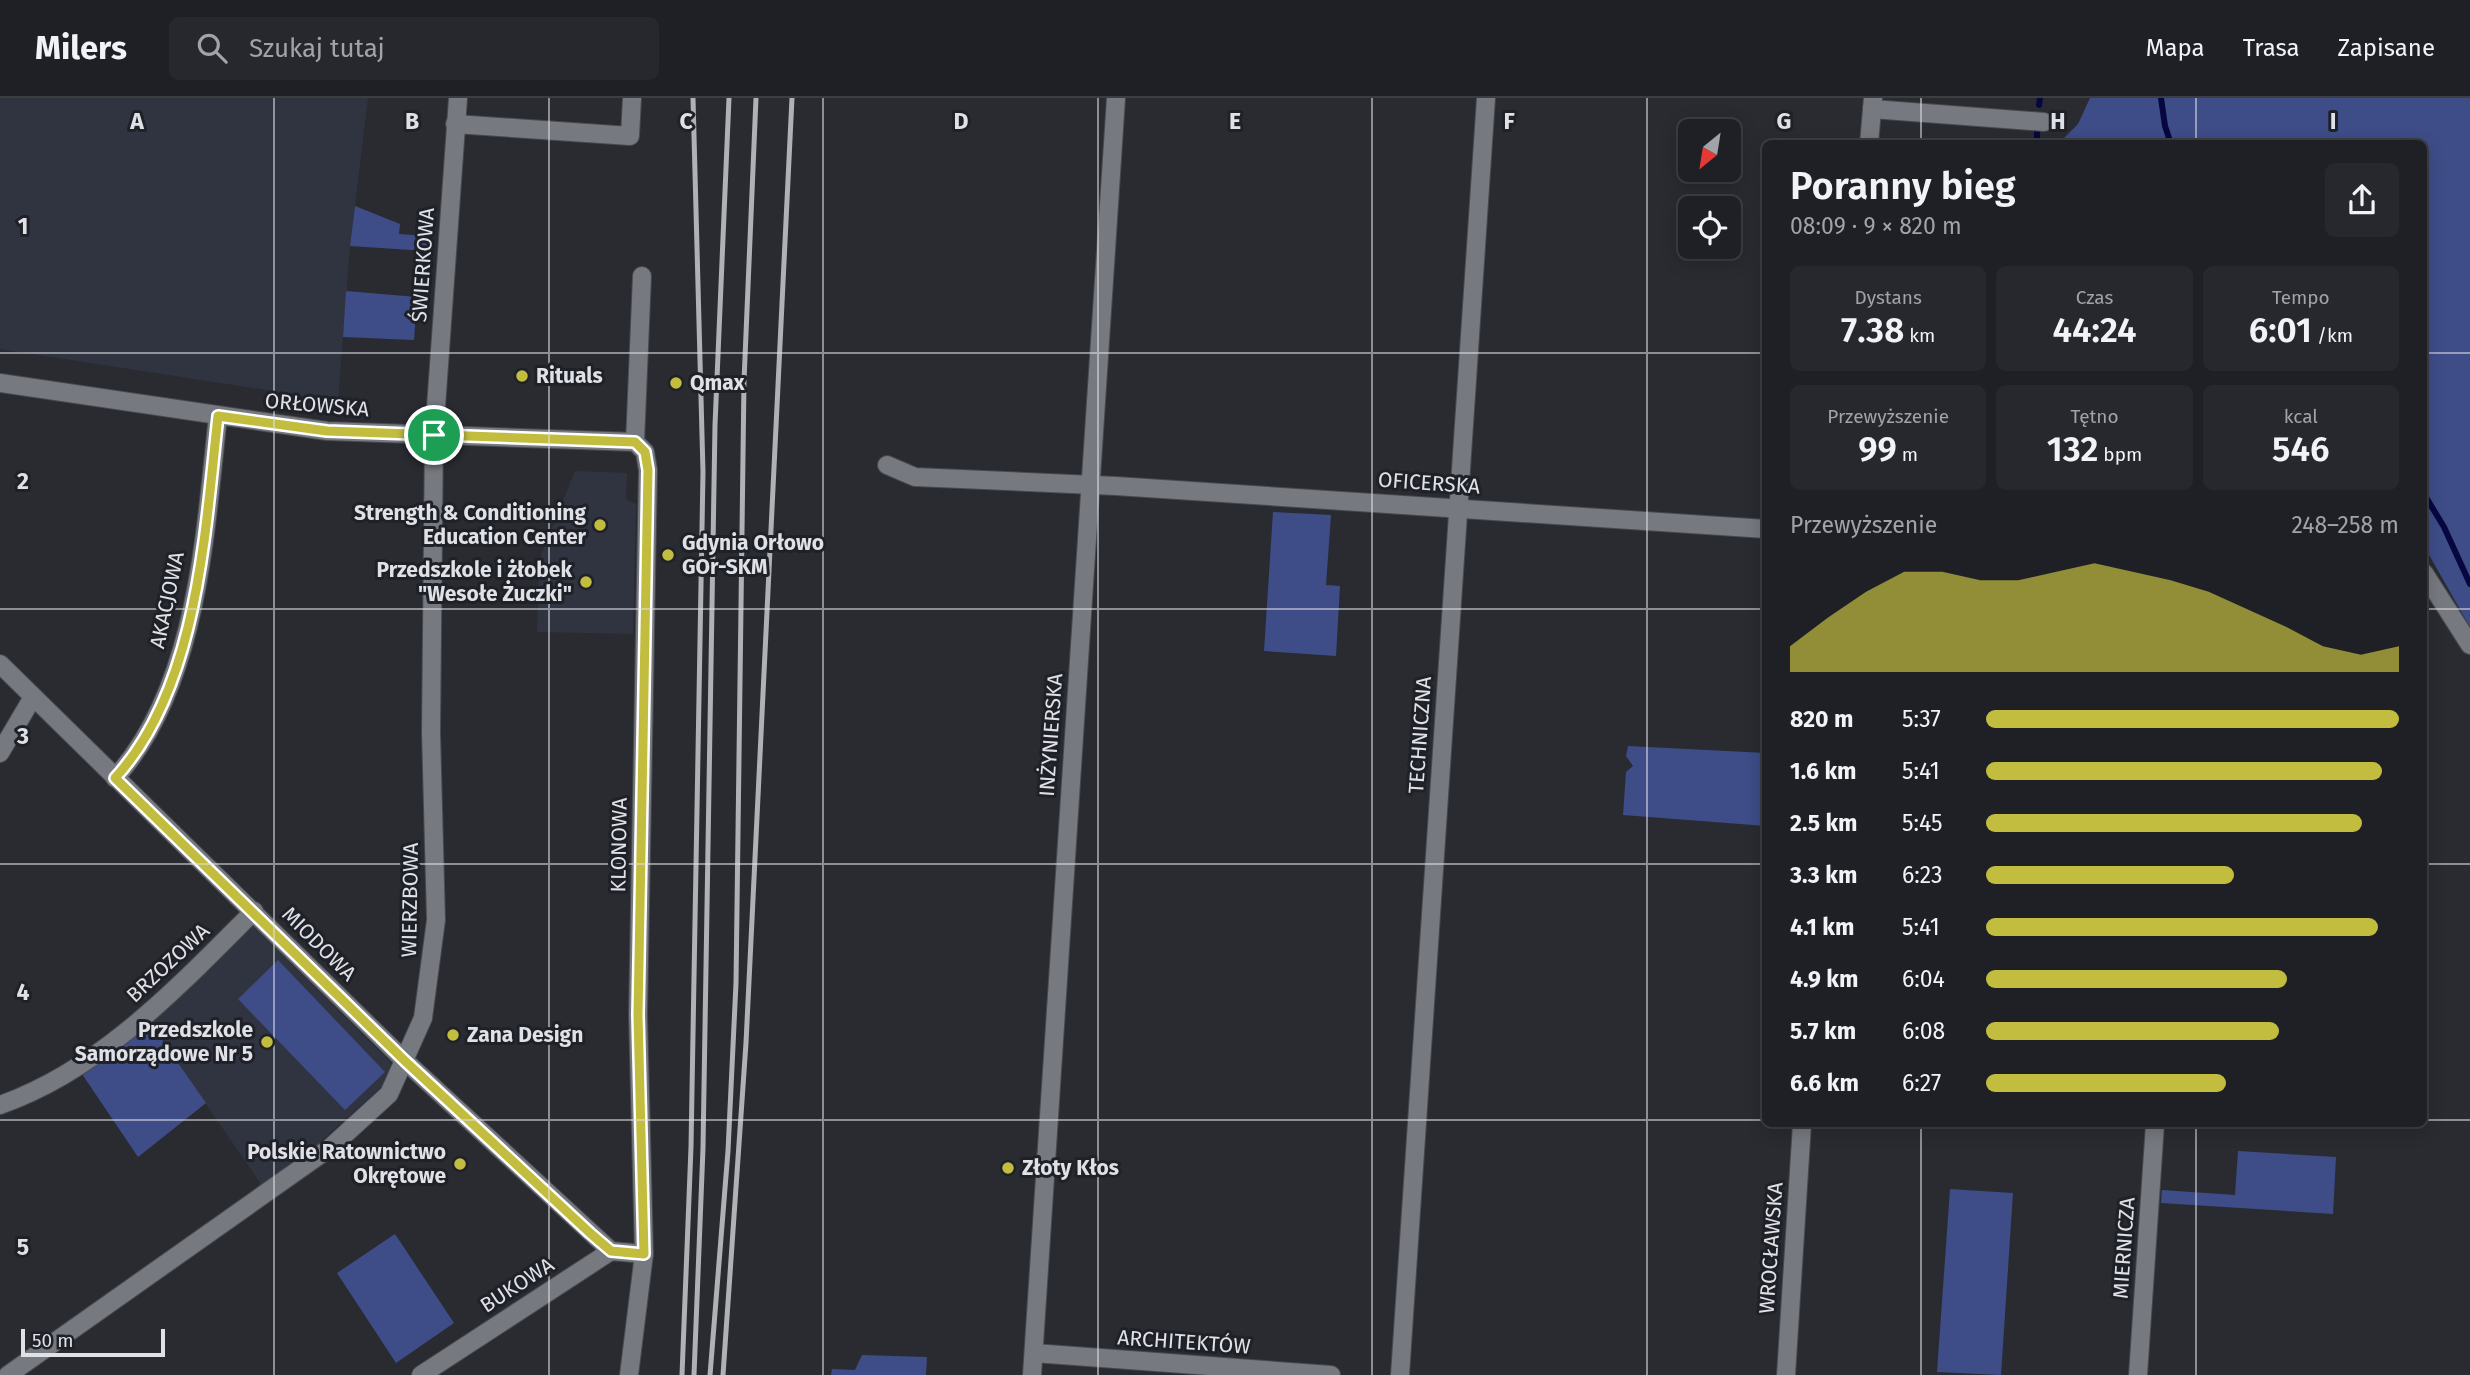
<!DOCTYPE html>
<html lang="pl">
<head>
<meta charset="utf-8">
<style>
  body { margin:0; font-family:"Fira Sans",sans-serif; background:#27282d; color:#f1f3f6; height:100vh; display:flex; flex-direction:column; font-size:26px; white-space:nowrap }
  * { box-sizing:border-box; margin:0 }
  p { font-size:23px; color:#a1a3a7 }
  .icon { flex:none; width:38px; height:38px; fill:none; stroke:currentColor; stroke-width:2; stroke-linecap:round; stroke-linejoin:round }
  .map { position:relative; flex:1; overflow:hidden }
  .drawer { position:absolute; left:1762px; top:42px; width:665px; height:987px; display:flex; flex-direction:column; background:#1f2025; border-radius:10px; box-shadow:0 4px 18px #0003,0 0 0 2px #3c3e42 }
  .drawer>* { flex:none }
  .needle { width:46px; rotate:210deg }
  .controls { position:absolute; left:1678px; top:21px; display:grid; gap:14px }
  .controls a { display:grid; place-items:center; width:63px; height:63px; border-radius:10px; background:#1f2025; box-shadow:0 4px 18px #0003,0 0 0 2px #3c3e42; font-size:35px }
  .scale { position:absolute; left:21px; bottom:18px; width:144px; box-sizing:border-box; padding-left:7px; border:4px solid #e0e1e6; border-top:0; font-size:19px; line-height:24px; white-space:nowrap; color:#e0e1e6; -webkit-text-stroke:5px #1f2128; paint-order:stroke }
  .pin { position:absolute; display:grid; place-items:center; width:60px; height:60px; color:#fff; margin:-30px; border:4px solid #fff; border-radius:50%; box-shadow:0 2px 7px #0007 }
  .round { display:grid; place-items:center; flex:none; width:74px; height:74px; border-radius:10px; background:#27282d }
  .overview { display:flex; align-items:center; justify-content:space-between; height:119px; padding:0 28px }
  h1 { font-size:38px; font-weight:600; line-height:52px }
  .figures { display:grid; grid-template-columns:repeat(3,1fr); gap:10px; height:119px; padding:7px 28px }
  .figures div { display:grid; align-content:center; border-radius:10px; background:#27282d; text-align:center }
  .figures b { font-size:35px; font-weight:600 }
  .figures small { font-size:19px; font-weight:400 }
  .figures p { font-size:19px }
  .chart { height:196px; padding:14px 28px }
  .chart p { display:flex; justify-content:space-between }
  .chart svg { width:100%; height:126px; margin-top:7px; fill:#c2bd3f; opacity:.7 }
  ul { padding:0 28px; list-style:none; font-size:23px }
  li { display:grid; grid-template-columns:112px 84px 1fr; align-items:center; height:52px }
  li i { height:18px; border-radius:9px; background:#c2bd3f }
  header { display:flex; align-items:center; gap:42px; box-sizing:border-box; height:98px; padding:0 35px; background:#1f2025; border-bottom:2px solid #3c3e42 }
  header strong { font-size:33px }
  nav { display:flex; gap:38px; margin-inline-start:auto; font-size:24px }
  .search { width:490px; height:63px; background:#27282d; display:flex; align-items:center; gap:18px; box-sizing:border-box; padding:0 24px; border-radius:10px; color:#a1a3a7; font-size:26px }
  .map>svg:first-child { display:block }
  .built { fill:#303440 }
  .green { fill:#3e4d88 }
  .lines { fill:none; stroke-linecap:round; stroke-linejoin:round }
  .stream { stroke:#070740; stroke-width:6 }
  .street-casing { stroke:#47494e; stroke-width:20 }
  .street { stroke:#767980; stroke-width:18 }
  .rail { stroke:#b0b1b6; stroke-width:5 }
  .route-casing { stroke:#fff; stroke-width:14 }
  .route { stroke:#c2bd3f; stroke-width:9 }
  .grid { fill:none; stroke:#e0e1e6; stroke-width:2; stroke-opacity:0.55 }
  .poi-dot { fill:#c2bd3f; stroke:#1f2128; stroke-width:2.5 }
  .labels { text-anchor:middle; stroke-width:6; stroke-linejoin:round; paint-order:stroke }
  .street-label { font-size:21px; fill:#e0e1e6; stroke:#1f2128 }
  .poi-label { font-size:21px; font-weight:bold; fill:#e0e1e6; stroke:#1f2128; text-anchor:start }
  .grid-label { font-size:23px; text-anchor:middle; font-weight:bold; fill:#e0e1e6; stroke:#1f2128; stroke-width:6; stroke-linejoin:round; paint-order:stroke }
</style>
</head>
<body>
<header>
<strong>Milers</strong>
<div class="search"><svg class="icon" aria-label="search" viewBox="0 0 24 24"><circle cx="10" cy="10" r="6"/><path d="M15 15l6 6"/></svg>Szukaj tutaj</div>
<nav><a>Mapa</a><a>Trasa</a><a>Zapisane</a></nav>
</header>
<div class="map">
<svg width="2470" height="1277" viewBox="0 0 2470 1277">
  <rect width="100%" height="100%" fill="#292b31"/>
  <g class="built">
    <path d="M0,0H368L350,148L338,303L0,251Z"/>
    <path d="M575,373L627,375L626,401L636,406L633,536L537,534L539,462Z"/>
    <path d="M253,828L390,964L392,979L291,1070L263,1089L150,925Z"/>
  </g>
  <g class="green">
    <path d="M2090,0H2470V529L2424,448V46L2064,45L2063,41L2078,26Z"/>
    <path d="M355,108L400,126L399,136L428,138L427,153L350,148Z"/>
    <path d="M346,193L417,199L414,242L343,239Z"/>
    <path d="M1273,414L1331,417L1326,487L1340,488L1336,558L1264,553Z"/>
    <path d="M1628,648L1766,655V728L1623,717L1626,674L1633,668L1626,658Z"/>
    <path d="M278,862L385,974L345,1012L238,901Z"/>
    <path d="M150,925L206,1005L138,1059L82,976Z"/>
    <path d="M2238,1053L2336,1059L2333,1116L2161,1105L2162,1092L2235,1097Z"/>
    <path d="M1950,1091L2013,1095L2001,1277L1937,1274Z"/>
    <path d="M395,1136L454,1225L396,1265L337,1175Z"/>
    <path d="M862,1257L927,1259L926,1277H831L832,1271L855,1272Z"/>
  </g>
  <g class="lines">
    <g class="stream">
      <path d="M2161,0L2165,28L2171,46"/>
      <path d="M2039,7L2040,0"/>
      <path d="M2037,46V34"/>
      <path d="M2424,396L2444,429L2470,486"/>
    </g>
    <g class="street-casing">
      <g id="street">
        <path d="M1872,11L2044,24"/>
        <path d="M455,26L630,38L632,0"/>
        <path d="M1869,46L1873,0"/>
        <path d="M0,285L327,333L635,344"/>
        <path d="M635,344L642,178"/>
        <path d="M887,367L915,379L1116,388L1766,431"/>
        <path d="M2424,475L2470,547"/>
        <path d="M0,566L405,963L611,1153"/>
        <path d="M0,655L33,599"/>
        <path d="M115,680C198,589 205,434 218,318"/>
        <path d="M0,1007C101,972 180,887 254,813"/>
        <path d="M1034,1255L1331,1277"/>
        <path d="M8,1277L331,1049L389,996L423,920L436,822L431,634L434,337L458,0"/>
        <path d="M421,1277L611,1153L644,1156"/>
        <path d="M629,1277L644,1156L638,917L648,372L645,354L635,344"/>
        <path d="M1032,1277L1116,0"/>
        <path d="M1400,1277L1486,0"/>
        <path d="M1786,1277L1802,1026"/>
        <path d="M2138,1277L2155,1026"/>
      </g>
    </g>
    <use href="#street" class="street"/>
    <g class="rail">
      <path d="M682,1277L691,1049L703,374L693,0"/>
      <path d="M694,1277L703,1050L715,327L729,0"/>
      <path d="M710,1277L728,1053L736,885L744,283L756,0"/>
      <path d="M723,1277L746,945L792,0"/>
    </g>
  </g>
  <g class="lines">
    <g class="route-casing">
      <path id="route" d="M218,318L327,333L635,344L645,354L648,372L638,917L644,1156L611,1153L590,1135L405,963L115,680C198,590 205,434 218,318Z"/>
    </g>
    <use href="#route" class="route"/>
  </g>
  <path class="grid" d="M274,0V1277M549,0V1277M823,0V1277M1098,0V1277M1372,0V1277M1647,0V1277M1921,0V46M2196,0V46M0,255H1766M2424,255H2470M0,511H1766M2424,511H2470M0,766H1766M2424,766H2470M0,1022H1766M2424,1022H2470M1921,1026V1277M2196,1026V1277"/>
  <g class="poi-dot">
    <circle cx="522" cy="278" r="7"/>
    <circle cx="676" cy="285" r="7"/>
    <circle cx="600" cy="427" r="7"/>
    <circle cx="668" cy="457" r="7"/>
    <circle cx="586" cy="484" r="7"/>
    <circle cx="453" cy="937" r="7"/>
    <circle cx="267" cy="944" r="7"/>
    <circle cx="460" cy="1066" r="7"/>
    <circle cx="1008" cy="1070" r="7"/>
  </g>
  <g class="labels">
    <g class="street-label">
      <text transform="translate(423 167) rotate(-86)" y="7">ŚWIERKOWA</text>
      <text transform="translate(317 307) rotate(5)" y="7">ORŁOWSKA</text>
      <text transform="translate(1429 385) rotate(4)" y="7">OFICERSKA</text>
      <text transform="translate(167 502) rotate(-78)" y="7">AKACJOWA</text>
      <text transform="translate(1051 637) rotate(-86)" y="7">INŻYNIERSKA</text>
      <text transform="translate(1420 637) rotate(-86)" y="7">TECHNICZNA</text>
      <text transform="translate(619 747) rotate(-89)" y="7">KLONOWA</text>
      <text transform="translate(410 802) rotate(-89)" y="7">WIERZBOWA</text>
      <text transform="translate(319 846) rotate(45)" y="7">MIODOWA</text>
      <text transform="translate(168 865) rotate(-43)" y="7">BRZOZOWA</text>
      <text transform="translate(1771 1150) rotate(-86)" y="7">WROCŁAWSKA</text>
      <text transform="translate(2124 1150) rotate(-86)" y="7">MIERNICZA</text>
      <text transform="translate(517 1187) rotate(-33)" y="7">BUKOWA</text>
      <text transform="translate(1184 1244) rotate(4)" y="7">ARCHITEKTÓW</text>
    </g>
    <g class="poi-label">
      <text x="536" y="285">Rituals</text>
      <text x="690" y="292">Qmax</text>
      <text x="586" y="422" text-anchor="end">Strength &amp; Conditioning<tspan x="586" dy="24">Education Center</tspan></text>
      <text x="682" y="452">Gdynia Orłowo<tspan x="682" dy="24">GOr-SKM</tspan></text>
      <text x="572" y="479" text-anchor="end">Przedszkole i żłobek<tspan x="572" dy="24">"Wesołe Żuczki"</tspan></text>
      <text x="253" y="939" text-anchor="end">Przedszkole<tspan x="253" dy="24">Samorządowe Nr 5</tspan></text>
      <text x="467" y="944">Zana Design</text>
      <text x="446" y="1061" text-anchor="end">Polskie Ratownictwo<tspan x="446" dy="24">Okrętowe</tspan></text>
      <text x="1022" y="1077">Złoty Kłos</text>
    </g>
  </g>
  <g class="grid-label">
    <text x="137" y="31">A</text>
    <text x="412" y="31">B</text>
    <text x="686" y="31">C</text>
    <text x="961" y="31">D</text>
    <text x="1235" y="31">E</text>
    <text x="1509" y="31">F</text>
    <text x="1784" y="31">G</text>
    <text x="2058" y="31">H</text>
    <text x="2333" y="31">I</text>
    <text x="23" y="136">1</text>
    <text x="23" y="391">2</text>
    <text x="23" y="646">3</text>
    <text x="23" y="902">4</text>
    <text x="23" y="1157">5</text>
  </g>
</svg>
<div class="controls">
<a><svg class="needle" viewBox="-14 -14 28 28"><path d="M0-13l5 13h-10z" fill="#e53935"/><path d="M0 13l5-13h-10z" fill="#a1a3a7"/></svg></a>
<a><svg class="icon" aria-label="locate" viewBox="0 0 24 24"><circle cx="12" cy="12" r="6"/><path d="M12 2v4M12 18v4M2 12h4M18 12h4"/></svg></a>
</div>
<div class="scale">50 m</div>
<div class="pin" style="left:434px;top:337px;background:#1e9e55"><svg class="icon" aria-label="arrive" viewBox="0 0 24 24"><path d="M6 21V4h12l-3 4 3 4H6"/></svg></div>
<section class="drawer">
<div class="overview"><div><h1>Poranny bieg</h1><p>08:09 · 9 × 820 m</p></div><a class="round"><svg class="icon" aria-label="share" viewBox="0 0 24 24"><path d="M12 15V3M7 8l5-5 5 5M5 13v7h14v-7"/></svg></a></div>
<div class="figures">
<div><p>Dystans</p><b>7.38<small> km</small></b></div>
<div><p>Czas</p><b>44:24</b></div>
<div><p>Tempo</p><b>6:01<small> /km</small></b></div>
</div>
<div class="figures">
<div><p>Przewyższenie</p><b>99<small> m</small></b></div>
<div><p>Tętno</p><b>132<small> bpm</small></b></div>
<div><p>kcal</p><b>546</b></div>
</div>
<div class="chart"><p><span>Przewyższenie</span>248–258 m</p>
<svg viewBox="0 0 160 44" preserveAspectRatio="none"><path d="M0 44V35L10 25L20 16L30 9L40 9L50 12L60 12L70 9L80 6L90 9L100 12L110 16L120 22L130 28L140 35L150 38L160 35V44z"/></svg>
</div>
<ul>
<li><b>820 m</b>5:37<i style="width:100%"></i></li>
<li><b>1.6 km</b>5:41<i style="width:96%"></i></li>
<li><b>2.5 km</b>5:45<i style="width:91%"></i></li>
<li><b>3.3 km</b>6:23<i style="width:60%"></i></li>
<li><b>4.1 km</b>5:41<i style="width:95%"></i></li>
<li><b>4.9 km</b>6:04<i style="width:73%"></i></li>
<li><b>5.7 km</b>6:08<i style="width:71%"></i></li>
<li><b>6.6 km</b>6:27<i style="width:58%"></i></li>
</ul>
</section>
</div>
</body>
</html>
